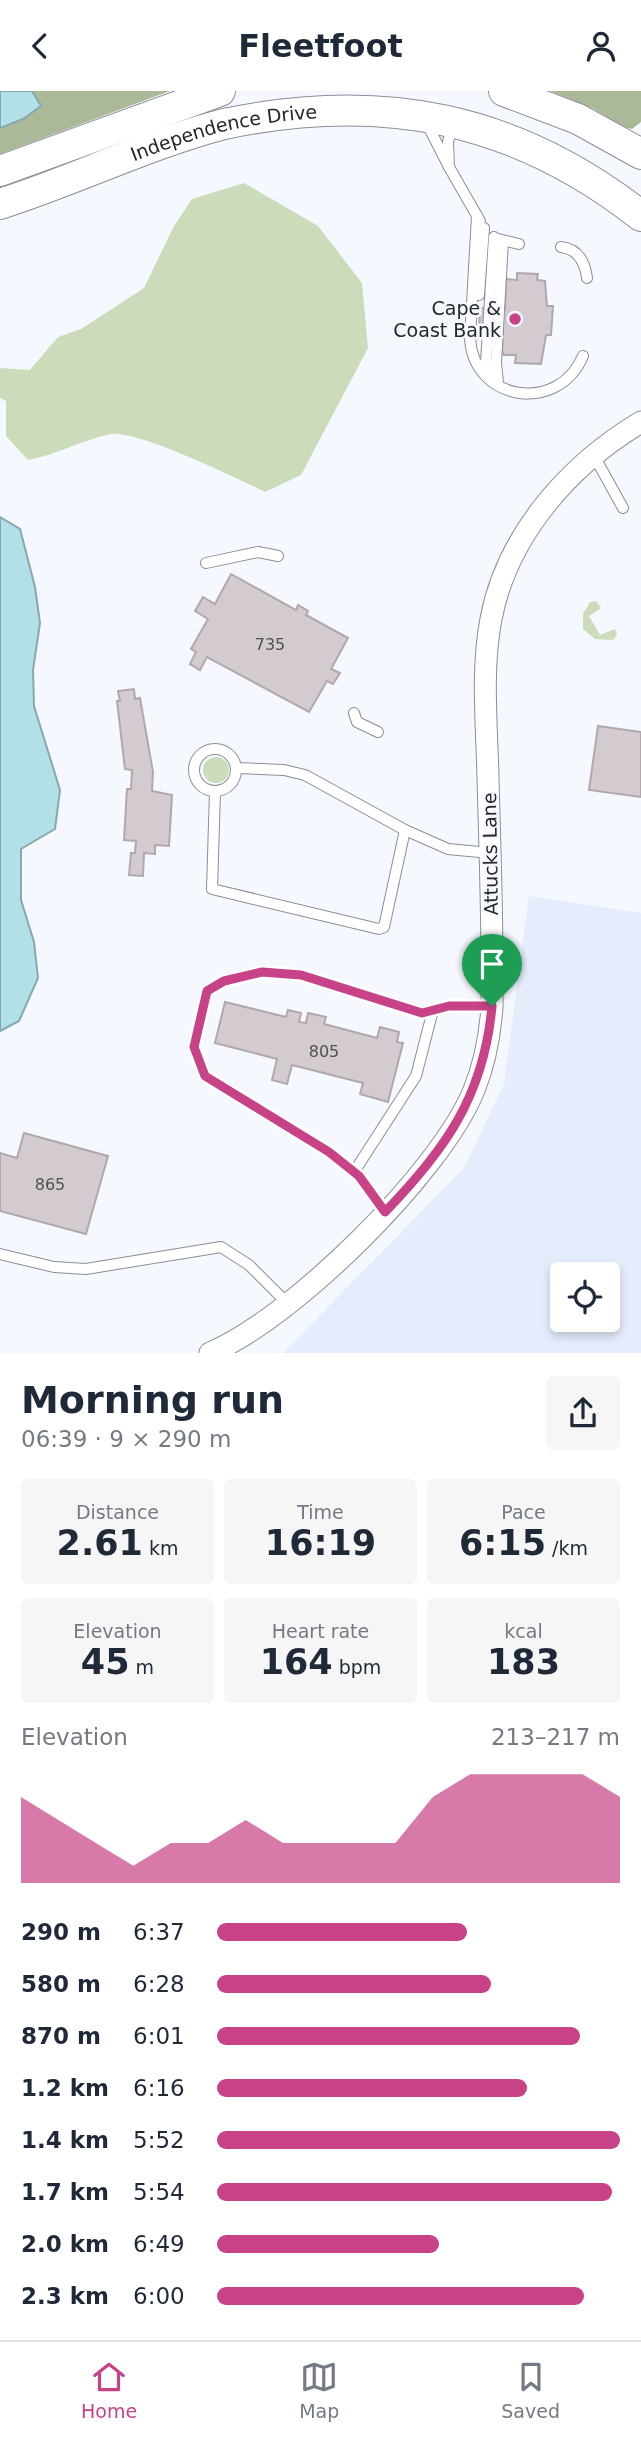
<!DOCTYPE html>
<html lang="en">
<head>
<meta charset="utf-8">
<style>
  body { margin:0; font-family:"DejaVu Sans",sans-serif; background:#f6f6f7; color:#1f2937; height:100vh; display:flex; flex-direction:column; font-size:26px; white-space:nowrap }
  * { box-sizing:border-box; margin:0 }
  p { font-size:23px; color:#747a83 }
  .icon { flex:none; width:38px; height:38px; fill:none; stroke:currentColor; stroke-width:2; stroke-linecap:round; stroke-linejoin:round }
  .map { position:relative; height:1262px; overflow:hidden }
  .side { display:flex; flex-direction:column; background:#fff; flex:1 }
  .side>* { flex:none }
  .buttons { position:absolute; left:550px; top:1171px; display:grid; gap:14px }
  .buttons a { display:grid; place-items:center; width:70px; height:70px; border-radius:7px; background:#fff; box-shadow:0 4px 10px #0003; font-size:35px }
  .pin { position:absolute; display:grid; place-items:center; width:60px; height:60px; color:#fff; margin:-72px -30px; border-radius:50% 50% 50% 0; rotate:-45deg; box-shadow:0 0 7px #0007 }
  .pin .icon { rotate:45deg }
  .round { display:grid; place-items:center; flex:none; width:74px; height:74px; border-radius:7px; background:#f6f6f7 }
  .headline { display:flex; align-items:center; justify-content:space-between; height:119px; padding:0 21px }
  h1 { font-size:38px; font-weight:600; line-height:52px }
  .figures { display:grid; grid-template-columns:repeat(3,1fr); gap:10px; height:119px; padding:7px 21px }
  .figures div { display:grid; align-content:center; border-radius:7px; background:#f6f6f7; text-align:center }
  .figures b { font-size:35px; font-weight:600 }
  .figures small { font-size:19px; font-weight:400 }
  .figures p { font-size:19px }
  .chart { height:196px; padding:14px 21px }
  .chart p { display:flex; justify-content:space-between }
  .chart svg { width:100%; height:126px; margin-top:7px; fill:#c74286; opacity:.7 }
  ul { padding:0 21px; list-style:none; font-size:23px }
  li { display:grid; grid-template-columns:112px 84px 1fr; align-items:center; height:52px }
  li i { height:18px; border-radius:9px; background:#c74286 }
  header { display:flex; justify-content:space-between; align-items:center; height:91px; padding:0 21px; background:#fff; font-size:32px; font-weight:600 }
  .tab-bar { display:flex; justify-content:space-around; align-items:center; height:98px; border-top:2px solid #e0e1e3; background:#fff; font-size:19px; color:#747a83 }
  .tab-bar a { display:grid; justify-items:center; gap:4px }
  .tab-bar .current { color:#c74286 }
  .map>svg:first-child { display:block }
  .built { fill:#e5ecfb; fill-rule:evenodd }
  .green { fill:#ccdbba }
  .forest { fill:#abb998 }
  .water { fill:#b2e0e7; stroke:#87a8ae; stroke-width:2 }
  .building { fill:#d3cbd0; stroke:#b0a8ad; stroke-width:2 }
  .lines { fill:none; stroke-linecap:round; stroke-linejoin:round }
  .lane-casing { stroke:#8b8e96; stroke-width:12 }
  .street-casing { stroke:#8b8e96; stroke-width:23 }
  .secondary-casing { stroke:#8b8e96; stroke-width:32 }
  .lane { stroke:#fff; stroke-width:10 }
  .street { stroke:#fff; stroke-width:21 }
  .secondary { stroke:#fff; stroke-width:30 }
  .route-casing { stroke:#fff; stroke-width:14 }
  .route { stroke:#c74286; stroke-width:9 }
  .poi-dot { fill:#c74286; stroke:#f5f8ff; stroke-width:2.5 }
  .labels { text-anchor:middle; stroke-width:5; stroke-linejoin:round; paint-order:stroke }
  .number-label { font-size:16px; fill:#504f53 }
  .street-label { font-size:19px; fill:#242629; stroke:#f5f8ff }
  .poi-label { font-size:19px; fill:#242629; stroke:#f5f8ff; text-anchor:end }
</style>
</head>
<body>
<header><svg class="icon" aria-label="back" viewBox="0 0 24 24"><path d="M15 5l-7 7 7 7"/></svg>Fleetfoot<svg class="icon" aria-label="person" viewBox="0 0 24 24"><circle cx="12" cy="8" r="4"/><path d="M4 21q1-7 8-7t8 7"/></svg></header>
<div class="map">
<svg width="641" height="1262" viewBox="0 0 641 1262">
  <rect width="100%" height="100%" fill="#f5f8ff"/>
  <path class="built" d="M529,805L641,822V1262H283L464,1077L504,993ZM562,1183H607V1228H562Z"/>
  <g class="green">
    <path d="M244,92L318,135L362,192L368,257L301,384L265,401C237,387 136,338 110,343C82,349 56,364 28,369L6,345V310L0,307V277L30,279L58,246L81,238L144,197L174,135L192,108Z"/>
    <path d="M596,510L601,517L589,525L600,544L615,538L617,544L613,549L595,548L583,538V523L590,511Z"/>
    <circle cx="216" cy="679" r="13"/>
  </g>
  <g class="forest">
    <path d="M0,0H170L0,63Z"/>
    <path d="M550,0H641V31L632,38L623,36L594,18Z"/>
  </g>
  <g class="water">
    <path d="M0,0H32L41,15L23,28L0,37Z"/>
    <path d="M0,426L20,438L35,496L40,532L33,579L34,615L60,699L55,738L21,758V809L34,851L38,887L19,930L0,940Z"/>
  </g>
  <g class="building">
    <path d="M517,182L538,183L537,189L545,190L547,215H553L551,244H546L541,273L515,272L516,264H504L502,260L503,240L479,238L480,217L505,218L506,188L517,189Z"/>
    <path d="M231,483L296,519L298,514L308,520L306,524L348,547L331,578L340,582L333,593L327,590L309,621L207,566L200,579L190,573L196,561L191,558L208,528L195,520L203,506L215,513Z"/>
    <path d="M134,598L135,608L140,607L153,681L152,700L172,704L169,755L155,754V763L144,762L143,785L129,784L131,762H135L136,750L124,749L127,698H131L132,679L125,678L117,610H120L118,600Z"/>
    <path d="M598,635L641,641V706L589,699Z"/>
    <path d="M225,911L286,926L288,919L301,922L299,931L306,932L308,922L326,926L324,933L377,947L380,936L399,941L397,951L403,952L388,1011L360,1003L363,992L292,974L287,993L272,989L277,968L215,952Z"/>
    <path d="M24,1042L108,1065L86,1143L0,1120V1062L17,1067Z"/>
  </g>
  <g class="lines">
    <g class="lane-casing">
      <g id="lane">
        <path d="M426,31L449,76L448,51L452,35"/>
        <path d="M449,76L480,130"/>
        <path d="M477,125L470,247C473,310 558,324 583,265"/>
        <path d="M498,148L519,153"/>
        <path d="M561,156C578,158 585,171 587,187"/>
        <path d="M479,204L484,137"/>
        <path d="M491,289L486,271L494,146"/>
        <path d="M498,292L496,272L503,150"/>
        <path d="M593,363L623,417"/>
        <path d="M206,472L258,461L278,465"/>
        <path d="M354,622L357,631L378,641"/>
        <circle cx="215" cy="679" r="21"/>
        <path d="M215,700L212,798L379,838L384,836L405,739L305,684L284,679L236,677"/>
        <path d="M405,739L448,758L490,762"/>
        <path d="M354,1081L416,985L433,919"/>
        <path d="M385,1121L359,1085L329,1061L205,985L194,956L207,900L224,890L262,881L301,884L422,922L449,915L492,916"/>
        <path d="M0,1163L54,1176L86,1178L221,1156L249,1174L287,1212"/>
      </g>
    </g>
    <g class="street-casing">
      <path id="street" d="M210,1262C292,1228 441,1081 474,999C485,972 490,944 492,916C493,839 490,763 488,687C487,636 481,579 491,528C507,444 569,374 641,331"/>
    </g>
    <g class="secondary-casing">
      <g id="secondary">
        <path d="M504,0L578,28L641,63"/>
        <path d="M0,80L220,0"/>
        <path id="s1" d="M0,113C75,89 148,53 224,33C382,0 515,26 641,125"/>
      </g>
    </g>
    <use href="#lane" class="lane"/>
    <use href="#street" class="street"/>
    <use href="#secondary" class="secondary"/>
  </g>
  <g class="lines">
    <g class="route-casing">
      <path id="route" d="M262,881L301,884L422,922L449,915H492C484,1005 445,1059 385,1121L359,1085L329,1061L205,985L194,956L207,900L224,890Z"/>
    </g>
    <use href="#route" class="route"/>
  </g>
  <circle class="poi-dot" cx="515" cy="228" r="7"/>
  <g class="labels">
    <g class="number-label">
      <text x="270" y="559">735</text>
      <text x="324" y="966">805</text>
      <text x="50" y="1099">865</text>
    </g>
    <g class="street-label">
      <text dy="7" stroke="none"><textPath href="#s1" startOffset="236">Independence Drive</textPath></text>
      <text transform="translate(490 763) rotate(-91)" y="7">Attucks Lane</text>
    </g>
    <g class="poi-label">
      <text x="501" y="224">Cape &amp;<tspan x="501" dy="22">Coast Bank</tspan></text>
    </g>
  </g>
</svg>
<div class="buttons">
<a><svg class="icon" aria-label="locate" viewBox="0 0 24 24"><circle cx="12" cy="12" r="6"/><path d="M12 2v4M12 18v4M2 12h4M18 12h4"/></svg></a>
</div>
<div class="pin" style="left:492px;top:915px;background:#1e9e55"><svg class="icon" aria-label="arrive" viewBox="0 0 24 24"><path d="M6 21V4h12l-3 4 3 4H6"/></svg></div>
</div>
<section class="side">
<div class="headline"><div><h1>Morning run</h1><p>06:39 · 9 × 290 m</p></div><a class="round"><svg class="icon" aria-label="share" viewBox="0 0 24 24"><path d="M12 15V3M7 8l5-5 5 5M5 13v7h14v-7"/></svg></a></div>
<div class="figures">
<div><p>Distance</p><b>2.61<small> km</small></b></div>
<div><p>Time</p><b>16:19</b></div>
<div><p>Pace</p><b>6:15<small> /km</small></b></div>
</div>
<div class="figures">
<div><p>Elevation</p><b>45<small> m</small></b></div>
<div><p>Heart rate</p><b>164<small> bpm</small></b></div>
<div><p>kcal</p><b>183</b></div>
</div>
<div class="chart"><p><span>Elevation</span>213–217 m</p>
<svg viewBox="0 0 160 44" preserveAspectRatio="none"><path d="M0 44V14L10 22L20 30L30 38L40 30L50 30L60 22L70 30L80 30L90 30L100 30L110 14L120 6L130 6L140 6L150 6L160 14V44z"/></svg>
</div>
<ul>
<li><b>290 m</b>6:37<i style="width:62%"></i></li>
<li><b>580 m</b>6:28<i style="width:68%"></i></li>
<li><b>870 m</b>6:01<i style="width:90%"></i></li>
<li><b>1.2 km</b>6:16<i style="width:77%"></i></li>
<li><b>1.4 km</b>5:52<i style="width:100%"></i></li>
<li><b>1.7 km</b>5:54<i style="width:98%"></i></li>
<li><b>2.0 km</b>6:49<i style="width:55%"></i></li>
<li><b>2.3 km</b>6:00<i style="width:91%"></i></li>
</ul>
</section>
<nav class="tab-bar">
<a class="current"><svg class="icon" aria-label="home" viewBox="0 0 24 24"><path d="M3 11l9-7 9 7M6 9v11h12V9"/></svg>Home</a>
<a><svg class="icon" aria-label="map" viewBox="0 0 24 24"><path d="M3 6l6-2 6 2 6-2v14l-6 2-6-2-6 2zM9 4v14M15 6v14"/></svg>Map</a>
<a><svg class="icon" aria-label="saved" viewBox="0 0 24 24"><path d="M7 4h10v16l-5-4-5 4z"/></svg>Saved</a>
</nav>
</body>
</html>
